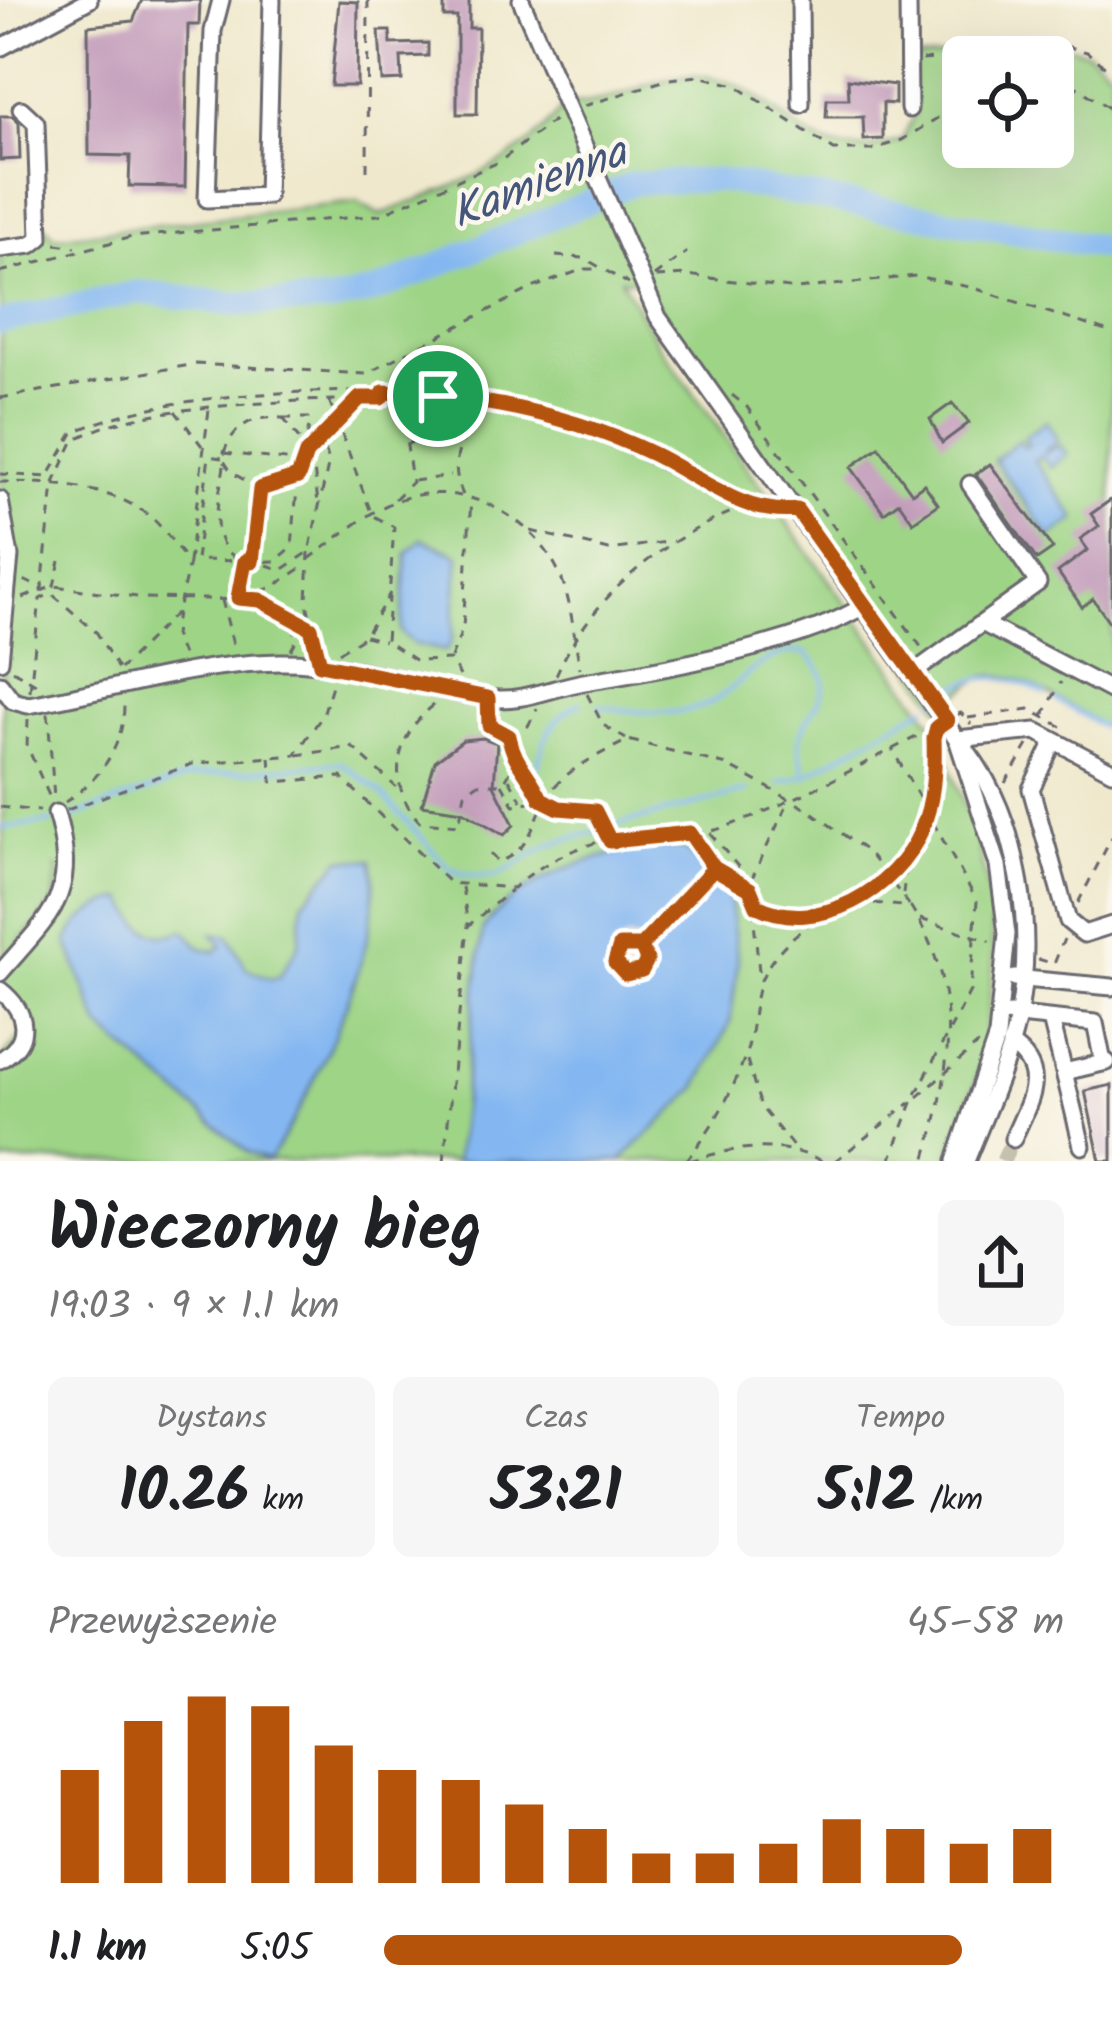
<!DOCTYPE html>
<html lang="pl">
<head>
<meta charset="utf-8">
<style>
  body { margin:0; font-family:Kalam,sans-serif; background:#f6f6f6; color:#202124; height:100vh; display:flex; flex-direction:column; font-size:45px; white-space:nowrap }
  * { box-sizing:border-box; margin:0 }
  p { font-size:39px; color:#757577 }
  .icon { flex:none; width:66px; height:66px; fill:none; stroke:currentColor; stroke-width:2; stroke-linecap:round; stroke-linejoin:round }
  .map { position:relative; height:1161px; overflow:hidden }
  .panel { display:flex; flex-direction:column; background:#fff; flex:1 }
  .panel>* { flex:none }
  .tools { position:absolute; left:942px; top:36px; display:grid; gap:24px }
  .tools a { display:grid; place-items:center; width:132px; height:132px; border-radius:18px; background:#fff; box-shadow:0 12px 48px #0002; font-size:60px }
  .pin { position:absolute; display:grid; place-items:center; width:102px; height:102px; color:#fff; margin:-51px; border:6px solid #fff; border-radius:50%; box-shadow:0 3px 12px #0007 }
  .round { display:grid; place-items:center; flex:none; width:126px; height:126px; border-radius:18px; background:#f6f6f6 }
  .head { display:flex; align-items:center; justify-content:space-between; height:204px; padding:0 48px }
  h1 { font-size:66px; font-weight:600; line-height:90px }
  .figures { display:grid; grid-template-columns:repeat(3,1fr); gap:18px; height:204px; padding:12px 48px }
  .figures div { display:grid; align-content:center; border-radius:18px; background:#f6f6f6; text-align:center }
  .figures b { font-size:60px; font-weight:600 }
  .figures small { font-size:33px; font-weight:400 }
  .figures p { font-size:33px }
  .chart { height:336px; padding:24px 48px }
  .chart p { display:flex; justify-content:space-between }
  .chart svg { width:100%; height:216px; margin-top:12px; stroke:#b45309; stroke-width:6 }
  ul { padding:0 48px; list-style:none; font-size:39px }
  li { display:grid; grid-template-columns:192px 144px 1fr; align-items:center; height:90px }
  li i { height:30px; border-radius:15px; background:#b45309 }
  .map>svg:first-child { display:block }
  .green { fill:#9ed486; stroke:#607b60; stroke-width:3; fill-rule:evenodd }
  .water { fill:#84b7f1; stroke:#536c96; stroke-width:3 }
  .pier { fill:#efe8cc }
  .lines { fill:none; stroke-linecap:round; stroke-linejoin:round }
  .stream { stroke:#84b7f1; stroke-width:4.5 }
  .river { stroke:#84b7f1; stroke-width:24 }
  .building { fill:#c39dbb }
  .minor-tunnel { stroke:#c6c0af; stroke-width:15; stroke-dasharray:15 8; stroke-linecap:butt }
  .minor-casing { stroke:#6a676e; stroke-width:21 }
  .path { stroke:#6a676e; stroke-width:3; stroke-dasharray:9 9; stroke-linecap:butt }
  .minor { stroke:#fff; stroke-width:15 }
  .route-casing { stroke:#fff; stroke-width:24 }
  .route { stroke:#b45309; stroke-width:15 }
  .labels { text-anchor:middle; stroke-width:9; stroke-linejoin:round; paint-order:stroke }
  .water-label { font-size:45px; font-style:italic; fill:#44567b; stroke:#fbf7ec }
</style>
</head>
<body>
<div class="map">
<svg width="1112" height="1161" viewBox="0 0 1112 1161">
  <rect width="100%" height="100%" fill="#fbf7ec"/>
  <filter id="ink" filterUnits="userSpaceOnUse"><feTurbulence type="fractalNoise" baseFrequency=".00833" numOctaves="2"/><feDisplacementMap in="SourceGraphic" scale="24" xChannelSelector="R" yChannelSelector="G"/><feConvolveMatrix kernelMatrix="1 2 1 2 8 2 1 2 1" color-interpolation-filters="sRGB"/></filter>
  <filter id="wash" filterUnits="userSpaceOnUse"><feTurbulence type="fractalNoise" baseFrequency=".004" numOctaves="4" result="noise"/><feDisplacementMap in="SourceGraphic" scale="48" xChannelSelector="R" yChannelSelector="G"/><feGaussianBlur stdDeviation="2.7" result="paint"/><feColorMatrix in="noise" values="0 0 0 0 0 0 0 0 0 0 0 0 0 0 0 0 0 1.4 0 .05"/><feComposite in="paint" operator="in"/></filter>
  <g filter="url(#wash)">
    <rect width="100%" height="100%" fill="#efe8cc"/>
    <path class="green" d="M1069,47L1088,52L1112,72V732C1084,716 1019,669 988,676C972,679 954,700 941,710L640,281L621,279L660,347L933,724L975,831L991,906L993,965L984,1056L947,1161H0V1060L25,1032L0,990V973L55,909L58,866L53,903L4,961L0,249L31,245L41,222L55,237L357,202L380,215C442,190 529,164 565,103C612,110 652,72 700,76C788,83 791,177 902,140L914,115L908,59ZM963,57H1053V147H963Z"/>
    <g class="water">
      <path d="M1046,421L1058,439L1043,453L1060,445L1067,455L1051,467L1041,456L1034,460L1076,519L1050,537L994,460L1019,440L1025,447L1029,444L1024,437Z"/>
      <path d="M422,539L459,555L452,640L446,651L414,644L401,632L407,553Z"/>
      <path d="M645,846L684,848L729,893L738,963L730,1023L696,1089L620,1161H456L483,929C520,878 587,859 645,846Z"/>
      <path d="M341,859L372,860C388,936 312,1097 269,1160L247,1152L100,1027L67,941C79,919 99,902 125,899C135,924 154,945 184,930L201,948L215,952L223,945L212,934L229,936L246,968L271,979L279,977L299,945L303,902Z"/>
    </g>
    <path class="pier" d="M708,870L710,881L647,945V969L633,978L618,975L610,961L614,945L628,938L642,941Z"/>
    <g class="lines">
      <g class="stream">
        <path d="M935,700C973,671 1004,672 1045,694"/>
        <path d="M1056,700L1112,732"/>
        <path d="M599,706C633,712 683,719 714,701C747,681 760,650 804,652C851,692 798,709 799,747C799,756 804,767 806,775"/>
        <path d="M536,774C542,741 550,717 581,703"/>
        <path d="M779,783L806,775L926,707"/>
        <path d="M63,820L192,776L341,763L379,791L451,870C506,888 507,864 550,845C565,839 582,836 598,831"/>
        <path d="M609,827L747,791"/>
        <path d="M0,828L52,822"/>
      </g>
      <path class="river" d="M0,322L138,292L231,304L329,302L376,291L634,183L717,180L1112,249"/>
    </g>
    <g id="blocks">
      <g class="building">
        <path d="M142,0H200L199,25H188L185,187L129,186L130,156L89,155L88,26L133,21Z"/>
        <path d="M444,0H469V28H478L477,114H457V17H444Z"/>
        <path d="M339,1L358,2L357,86H331Z"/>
        <path d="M379,31H390L391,44L428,43V56L401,57L402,80L382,81Z"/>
        <path d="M848,79L895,85V104L883,103V139L864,140L863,117H826L827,99H849Z"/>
        <path d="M0,116H12L19,123L20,159L0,160Z"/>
        <path d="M952,403L969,423L942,443L930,419Z"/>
        <path d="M879,447L912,493L924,484L938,504L913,522L899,502L884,513L851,467Z"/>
        <path d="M990,464L1053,549L1037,560L976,474Z"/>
        <path d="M1112,499V626L1093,599L1082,607L1058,572L1088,550L1080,539L1099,526L1091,514Z"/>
        <path d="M483,738L497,743L494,785L514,825L504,835L463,811L422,805L435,761L463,740Z"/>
        <path d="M1112,1085V1161H1100L1085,1091Z"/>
      </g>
    </g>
  </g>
  <g filter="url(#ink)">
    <use href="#blocks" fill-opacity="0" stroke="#6a676e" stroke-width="3"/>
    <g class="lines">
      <path class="minor-tunnel" d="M1003,1161L1013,1139"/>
      <g class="minor-casing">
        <g id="minor">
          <path d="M221,0L213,31L207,199L267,196L272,0"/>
          <path d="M521,0L658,317L957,739L998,865L1007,934L997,1036L955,1161"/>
          <path d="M800,0L801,104"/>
          <path d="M908,0L909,109"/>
          <path d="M0,48L89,0"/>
          <path d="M0,249L31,245L40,238L36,123L21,109"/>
          <path d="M0,500L10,556L0,661"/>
          <path d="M986,625L1112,691"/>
          <path d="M913,673L1038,583L970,484"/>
          <path d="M0,684L13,701L28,705C111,691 195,663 280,662C352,661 416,688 486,698C522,703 550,688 584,682C659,670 802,645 865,605"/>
          <path d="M957,739L1036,731L1112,771"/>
          <path d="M1054,741L1031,789L1068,921L1084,934L1112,925"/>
          <path d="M963,746C1021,817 1036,934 1017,1021C1006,1069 984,1116 966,1161"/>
          <path d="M0,973C51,914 80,895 56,813"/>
          <path d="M1014,978L1112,987"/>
          <path d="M0,990C28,1012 33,1041 0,1060"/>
          <path d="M1010,1014L1095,1023L1103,1062"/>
          <path d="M1051,1019L1064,1072L1107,1062"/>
          <path d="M1010,1044C1051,1072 1029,1101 1013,1139"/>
          <path d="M1064,1072L1082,1146"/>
        </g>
      </g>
      <g class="path">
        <path d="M922,60L1069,47L1087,52L1112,72"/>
        <path d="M1053,80L1072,84L1112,110"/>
        <path d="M584,106L669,79L699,76L735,85L834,150H871L902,140L963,102"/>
        <path d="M367,171L368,0"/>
        <path d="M56,244L76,247"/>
        <path d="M556,256L584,258L629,284"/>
        <path d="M0,272L132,237L379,215L499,162L554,120"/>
        <path d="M654,276L687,252"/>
        <path d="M656,277L687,275L797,289L916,276L974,288L1112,333"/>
        <path d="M386,390L405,357"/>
        <path d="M732,395L747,407L924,651"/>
        <path d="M0,398L196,364L366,374L532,288L584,269H602"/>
        <path d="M329,400L372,515L394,527L386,641L416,661L450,660L464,682"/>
        <path d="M175,411L202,446"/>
        <path d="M283,418L305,447L298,477L261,489L232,473L222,458C232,427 250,415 283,418Z"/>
        <path d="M283,418H310L306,446"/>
        <path d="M408,444L431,431L458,439"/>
        <path d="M224,453L303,462"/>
        <path d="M308,453L359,400"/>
        <path d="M222,458L209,456L196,560L245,561L238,596"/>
        <path d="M224,466C219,500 205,540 239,560"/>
        <path d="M0,474L48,477L73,433C174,383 405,384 516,406C548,413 580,426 611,437C665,458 722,506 777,511"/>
        <path d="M414,481L451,476"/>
        <path d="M0,482C47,482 117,486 153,519C167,532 177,549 189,563L178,611L120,669"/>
        <path d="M463,495C447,460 462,437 484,408"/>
        <path d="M395,499L412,482L401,403"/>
        <path d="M531,531L609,550L673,541"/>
        <path d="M309,552L307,602L316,649"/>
        <path d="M253,558L260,490"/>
        <path d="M309,559C336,540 363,515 393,502C458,475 535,515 561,577C572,605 574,638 580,668"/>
        <path d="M60,561L52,594L97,633L118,669"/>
        <path d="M189,562L209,410"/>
        <path d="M248,562L276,561L292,547L298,477"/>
        <path d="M267,565L282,570L309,552L329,461L325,451L313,460L318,503"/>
        <path d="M24,580L42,589L53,485L74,440C119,415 184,409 235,405C362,395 484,396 605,443C656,462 730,516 780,516"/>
        <path d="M244,597L273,587L306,565"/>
        <path d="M23,598L54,586L145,598L260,600L311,628"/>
        <path d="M222,600L234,649"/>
        <path d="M177,612L174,635L184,660"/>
        <path d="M365,636L384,641"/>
        <path d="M291,650L296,641L293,619"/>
        <path d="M339,652L365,636L390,593"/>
        <path d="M451,658L463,628L471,499"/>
        <path d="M13,670L40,687"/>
        <path d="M556,675C590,599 658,542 734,511"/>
        <path d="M30,691L40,599L50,594"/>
        <path d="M587,694L603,725L626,739"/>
        <path d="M434,705C395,735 385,785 420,822L459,825L465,793L477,784H502C517,766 512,757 509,736L489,725L487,713"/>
        <path d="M48,713L54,799"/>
        <path d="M956,715L961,713L971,724"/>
        <path d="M1043,716L1061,682"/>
        <path d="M968,718L1029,709L1066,729"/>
        <path d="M28,719L27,746L51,800"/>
        <path d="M511,735L528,726L537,709"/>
        <path d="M297,755L352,747L396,787"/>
        <path d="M270,757L272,782L341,777L450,883L513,888C546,859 586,841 630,836C660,832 692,838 722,828C795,803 863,763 932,729"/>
        <path d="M516,764C530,777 538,801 555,807C569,812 581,805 595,811L609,839"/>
        <path d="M514,773L531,800"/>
        <path d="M509,779L522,801"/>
        <path d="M1005,783L1028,745"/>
        <path d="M502,784L514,805L539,800"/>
        <path d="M65,802C100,780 125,745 124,702"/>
        <path d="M0,807L40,811"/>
        <path d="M67,810L192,764L295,755L323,715L333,682"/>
        <path d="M710,833L750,881L760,981"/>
        <path d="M692,836L714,868L749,889"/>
        <path d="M490,854L498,862C540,847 531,808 560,781C579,763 605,752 628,740L727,765L807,809L868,852L910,906"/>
        <path d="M751,880L788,803"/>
        <path d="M462,887L468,925"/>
        <path d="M903,894L907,856"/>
        <path d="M856,901L911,907C964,992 951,1071 925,1161"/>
        <path d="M850,902C927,860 929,813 935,734"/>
        <path d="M1078,903L1112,837"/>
        <path d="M757,906L787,916L823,912"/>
        <path d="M920,919L990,941"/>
        <circle cx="631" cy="958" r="16"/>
        <path d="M641,946L726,853"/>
        <path d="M1038,959L1054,964L1064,939"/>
        <path d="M747,1060L761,1107L795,1149"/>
        <path d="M918,1097L978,1044"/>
        <path d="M444,1161L468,926L511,890"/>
        <path d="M686,1161C711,1129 732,1095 745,1056C754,1033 752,1006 760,983C773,947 812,918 847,904"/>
        <path d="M690,1161C734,1147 779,1140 822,1161"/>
        <path d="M835,1161L910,1103"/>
        <path d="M890,1161L913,1100L970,991L977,901L892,749"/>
      </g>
      <use href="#minor" class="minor"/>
    </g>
  </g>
  <g class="lines" filter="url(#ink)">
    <g class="route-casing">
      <path id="route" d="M438,396L384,392L381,398H360L306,454L298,477L260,489L252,562L245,561L238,598L260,600L311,628L320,664L488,698L489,725L509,736C513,763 531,775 541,799L559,808L595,811L610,841L690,833L714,868L641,946L647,960L642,970L626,974L615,962L620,946H641L714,868L750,889L757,906C817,936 896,890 921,831C934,801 935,770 934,738L937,727L947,720L797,510C741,516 701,477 653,454C585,421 513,404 438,396"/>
    </g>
    <use href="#route" class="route"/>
  </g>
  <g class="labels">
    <g class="water-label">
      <text transform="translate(538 181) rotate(-21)" y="16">Kamienna</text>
    </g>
  </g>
</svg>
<div class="tools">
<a><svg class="icon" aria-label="locate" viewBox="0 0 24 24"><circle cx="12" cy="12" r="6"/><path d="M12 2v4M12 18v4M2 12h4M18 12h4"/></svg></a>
</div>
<div class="pin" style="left:438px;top:396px;background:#1e9e55"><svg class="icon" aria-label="arrive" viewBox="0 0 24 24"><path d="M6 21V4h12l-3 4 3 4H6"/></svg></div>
</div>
<section class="panel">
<div class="head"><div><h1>Wieczorny bieg</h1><p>19:03 · 9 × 1.1 km</p></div><a class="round"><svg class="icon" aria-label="share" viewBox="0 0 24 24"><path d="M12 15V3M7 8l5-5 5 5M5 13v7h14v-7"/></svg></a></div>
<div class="figures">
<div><p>Dystans</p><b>10.26<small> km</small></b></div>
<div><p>Czas</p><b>53:21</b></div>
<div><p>Tempo</p><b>5:12<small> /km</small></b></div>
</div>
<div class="chart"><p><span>Przewyższenie</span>45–58 m</p>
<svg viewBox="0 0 160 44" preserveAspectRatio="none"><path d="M5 44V21M15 44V11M25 44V6M35 44V8M45 44V16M55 44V21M65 44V23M75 44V28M85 44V33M95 44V38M105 44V38M115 44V36M125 44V31M135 44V33M145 44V36M155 44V33"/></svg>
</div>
<ul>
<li><b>1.1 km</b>5:05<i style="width:85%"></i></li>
</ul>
</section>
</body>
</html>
